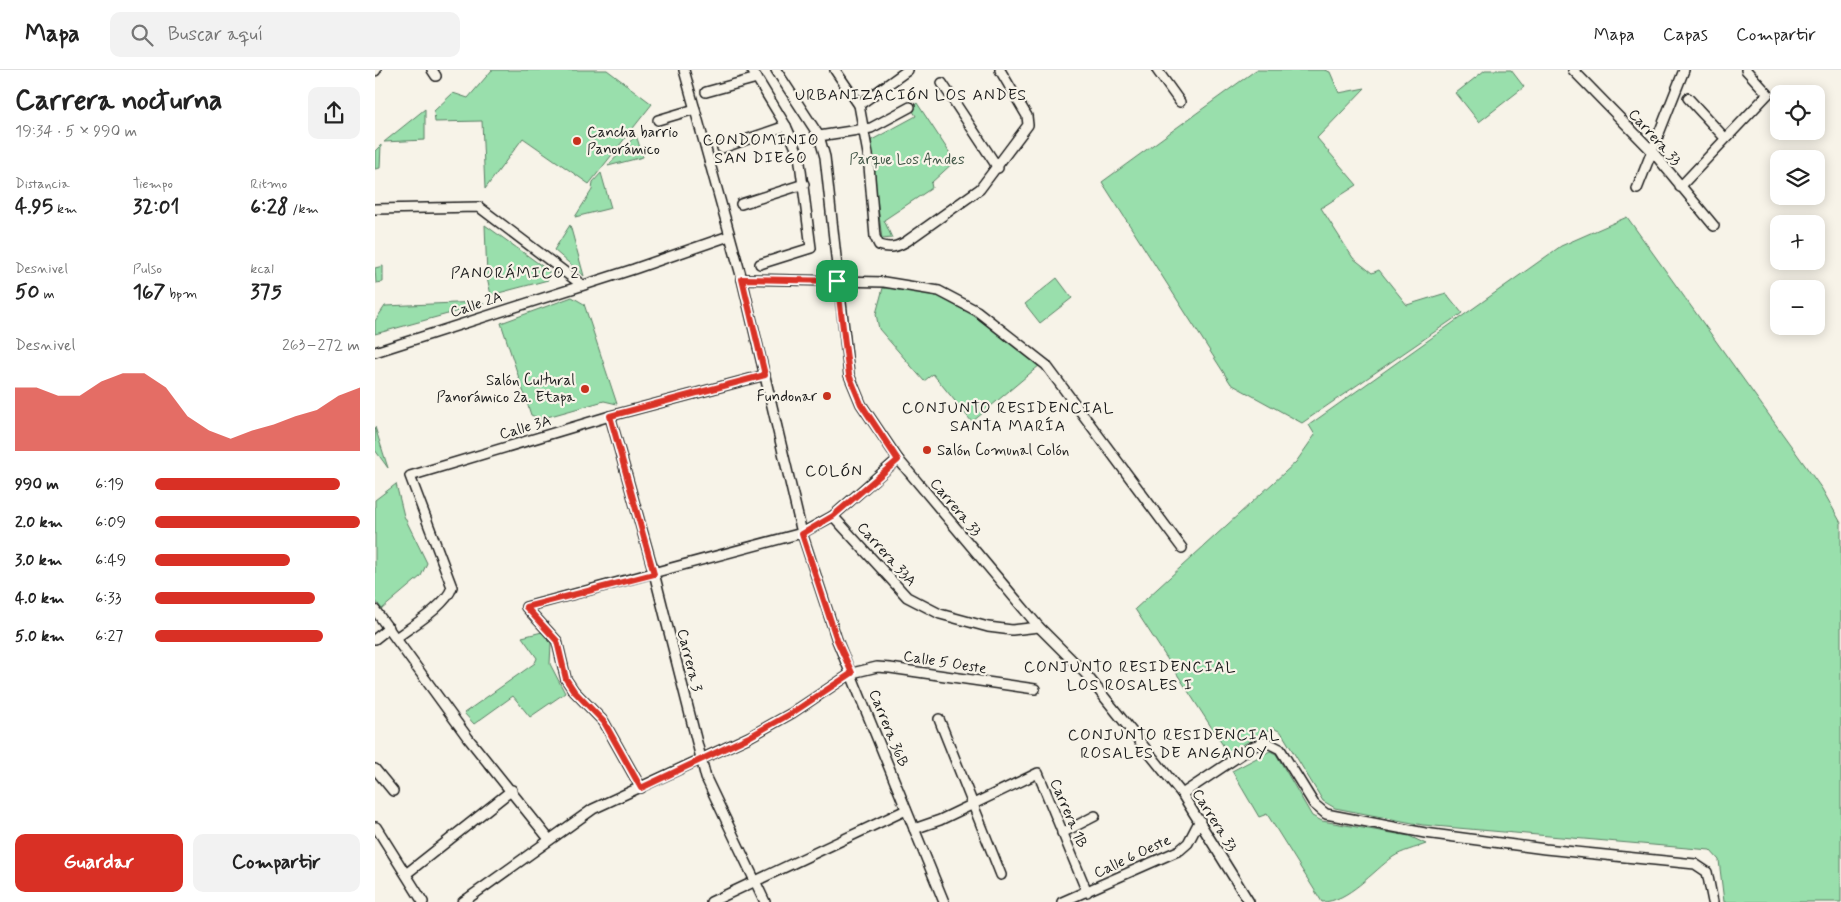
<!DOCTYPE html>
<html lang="es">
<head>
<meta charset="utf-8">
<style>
  body { margin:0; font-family:Mynerve,sans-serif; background:#f2f2f2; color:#222; height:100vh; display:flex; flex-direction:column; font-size:19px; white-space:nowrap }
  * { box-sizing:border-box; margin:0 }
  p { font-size:16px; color:#767676 }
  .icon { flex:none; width:28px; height:28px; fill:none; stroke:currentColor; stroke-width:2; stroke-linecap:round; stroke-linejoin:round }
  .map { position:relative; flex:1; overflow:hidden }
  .drawer { display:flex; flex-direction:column; background:#fff; width:375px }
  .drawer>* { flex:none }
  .fabs { position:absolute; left:1395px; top:15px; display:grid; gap:10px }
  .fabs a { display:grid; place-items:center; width:55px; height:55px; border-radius:10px; background:#fff; box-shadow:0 2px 12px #0003; font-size:25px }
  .pin { position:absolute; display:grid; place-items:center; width:42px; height:42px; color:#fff; margin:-21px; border-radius:10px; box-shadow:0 2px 8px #0006 }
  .round { display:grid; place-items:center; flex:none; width:52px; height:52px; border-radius:10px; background:#f2f2f2 }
  .head { display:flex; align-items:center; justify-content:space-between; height:85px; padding:0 15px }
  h1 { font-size:28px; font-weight:800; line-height:38px }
  .metrics { display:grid; grid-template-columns:repeat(3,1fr); gap:8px; height:85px; padding:5px 15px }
  .metrics div { display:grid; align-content:center }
  .metrics b { font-size:21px; font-weight:800 }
  .metrics small { font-size:14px; font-weight:400 }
  .metrics p { font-size:14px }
  .chart { height:140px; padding:10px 15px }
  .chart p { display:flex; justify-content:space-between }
  .chart svg { width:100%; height:90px; margin-top:5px; fill:#d93025; opacity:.7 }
  .action { display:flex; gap:10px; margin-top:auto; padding:10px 15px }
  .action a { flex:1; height:58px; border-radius:10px; background:#d93025; color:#fff; font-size:20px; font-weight:800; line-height:58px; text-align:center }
  .action a+a { background:#f2f2f2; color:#222 }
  ul { padding:0 15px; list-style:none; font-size:16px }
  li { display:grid; grid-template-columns:80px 60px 1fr; align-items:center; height:38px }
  li i { height:12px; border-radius:6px; background:#d93025 }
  header { display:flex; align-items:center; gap:30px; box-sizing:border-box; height:70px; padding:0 25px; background:#fff; border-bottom:1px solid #e0e0e0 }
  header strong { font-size:24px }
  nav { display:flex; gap:28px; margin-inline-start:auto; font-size:18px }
  .search { width:350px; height:45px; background:#f2f2f2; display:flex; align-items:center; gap:12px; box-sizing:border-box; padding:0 18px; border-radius:10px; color:#767676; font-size:19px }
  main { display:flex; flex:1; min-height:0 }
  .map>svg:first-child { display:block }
  .green { fill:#99dfac; stroke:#5a7e64 }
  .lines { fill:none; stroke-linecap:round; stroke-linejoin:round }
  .minor-casing { stroke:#1c1c1c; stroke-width:12 }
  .minor { stroke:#f7f3e8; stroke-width:9 }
  .route-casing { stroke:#fff; stroke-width:10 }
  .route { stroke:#d93025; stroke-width:6 }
  .poi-dot { fill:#c8321e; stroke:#f7f3e8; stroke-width:2 }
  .labels { text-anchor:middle; stroke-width:4.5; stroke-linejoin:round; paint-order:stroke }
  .poi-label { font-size:15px; fill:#1c1c1c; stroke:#f7f3e8; text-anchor:start }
  .street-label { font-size:15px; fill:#1c1c1c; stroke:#f7f3e8 }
  .park-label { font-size:15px; fill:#425647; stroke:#f7f3e8 }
  .neighbourhood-label { font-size:16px; letter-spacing:1px; fill:#1c1c1c; stroke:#f7f3e8 }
</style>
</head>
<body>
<header>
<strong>Mapa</strong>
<div class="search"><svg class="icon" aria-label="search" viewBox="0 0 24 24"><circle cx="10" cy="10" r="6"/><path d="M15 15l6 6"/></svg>Buscar aquí</div>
<nav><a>Mapa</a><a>Capas</a><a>Compartir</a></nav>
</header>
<main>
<section class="drawer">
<div class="head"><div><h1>Carrera nocturna</h1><p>19:34 · 5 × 990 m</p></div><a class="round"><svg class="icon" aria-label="share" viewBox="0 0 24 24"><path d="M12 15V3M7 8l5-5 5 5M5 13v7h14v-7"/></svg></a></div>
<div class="metrics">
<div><p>Distancia</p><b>4.95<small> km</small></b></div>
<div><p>Tiempo</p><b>32:01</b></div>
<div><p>Ritmo</p><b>6:28<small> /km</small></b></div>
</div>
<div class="metrics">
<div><p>Desnivel</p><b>50<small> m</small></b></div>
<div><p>Pulso</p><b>167<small> bpm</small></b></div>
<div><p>kcal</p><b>375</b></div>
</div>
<div class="chart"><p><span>Desnivel</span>263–272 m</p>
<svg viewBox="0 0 160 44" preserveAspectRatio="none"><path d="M0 44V13L10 13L20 17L30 17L40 10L50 6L60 6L70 13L80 27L90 34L100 38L110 34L120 31L130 27L140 24L150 17L160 13V44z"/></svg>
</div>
<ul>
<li><b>990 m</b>6:19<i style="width:90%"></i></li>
<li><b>2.0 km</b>6:09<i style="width:100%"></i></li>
<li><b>3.0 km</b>6:49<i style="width:66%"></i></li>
<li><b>4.0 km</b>6:33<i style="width:78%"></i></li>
<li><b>5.0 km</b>6:27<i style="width:82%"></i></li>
</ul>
<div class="action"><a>Guardar</a><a>Compartir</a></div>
</section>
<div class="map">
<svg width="1466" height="832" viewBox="0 0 1466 832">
  <rect width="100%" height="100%" fill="#f7f3e8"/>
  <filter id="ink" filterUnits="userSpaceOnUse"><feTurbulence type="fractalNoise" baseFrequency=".02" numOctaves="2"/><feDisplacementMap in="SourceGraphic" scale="10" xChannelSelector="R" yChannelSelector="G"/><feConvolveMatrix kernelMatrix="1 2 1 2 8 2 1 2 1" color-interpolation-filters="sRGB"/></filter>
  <g filter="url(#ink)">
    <g class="green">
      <path d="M117,0H232L277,34L214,114L148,68L110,119L107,51L60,52L59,41L78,23L93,28Z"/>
      <path d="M881,0H949L955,2L964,23L990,18L942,68L982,115L946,138L978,188L997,203L1004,200L1032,235L1071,223L1087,243L927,353L856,314L727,112Z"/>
      <path d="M1110,0H1136L1149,17L1104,52L1081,23Z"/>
      <path d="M542,33L580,91L556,113L557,118L509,150L517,168L507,169L495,71L541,46L536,38Z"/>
      <path d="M50,39V70L9,72Z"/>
      <path d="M261,65L268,87L233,96Z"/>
      <path d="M6,75L5,98L0,99V81Z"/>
      <path d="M226,103L236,138L200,147L217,120L218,112Z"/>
      <path d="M1252,147L1447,419L1466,453V832H1349L1344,790L1335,780L1048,755L960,738L948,731L906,662L898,658L853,683L760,539L921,392L940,365L934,355L1186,176Z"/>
      <path d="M110,155L174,201L173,210L116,225L112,207Z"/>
      <path d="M195,155L209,206L179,180Z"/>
      <path d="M8,196V212L1,213L0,198Z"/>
      <path d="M682,208L697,228L665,253L650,234Z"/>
      <path d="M508,218C525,218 545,218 561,223C594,234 638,273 665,295L597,352L558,304L549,311L504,259L501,244Z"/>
      <path d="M197,227L209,234L242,334L229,331L165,349L156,345L126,253Z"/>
      <path d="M104,232L109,234L0,264V251L10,236Z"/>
      <path d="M0,357L13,398L0,380Z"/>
      <path d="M21,414L29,446L52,493L46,506L7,539L0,530V430Z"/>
      <path d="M167,562L176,573L175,594L190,623L155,647L138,626L99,654L89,643L160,593L162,588L147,567Z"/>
      <path d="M895,681L901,684L937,746L947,751L1034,766L1051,774C1041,778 1027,781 1018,787C998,801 973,832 947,832L892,744L884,747L857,701Z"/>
    </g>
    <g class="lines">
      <g class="minor-casing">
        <g id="minor">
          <path d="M57,0L61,6"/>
          <path d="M309,0L367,209L427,463L462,570L569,832"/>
          <path d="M377,0L411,56L424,85L436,178L385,194"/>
          <path d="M401,0L444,66L450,87L474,305L486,334L523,389L664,557L710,603L807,724L874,832"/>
          <path d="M460,0L484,35L493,84L500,167L504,175C515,179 522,177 532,171L605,119L653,55L652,46L625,0"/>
          <path d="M782,0L805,32"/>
          <path d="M1198,0L1277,81L1339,156"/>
          <path d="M0,1L1,0"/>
          <path d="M567,13L623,98"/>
          <path d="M331,22L382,8"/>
          <path d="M1313,28L1350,68"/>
          <path d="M484,35L533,0"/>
          <path d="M283,50L320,39"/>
          <path d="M444,66L496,58L535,37"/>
          <path d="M347,78L411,56"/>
          <path d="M1305,117L1393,24L1371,0"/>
          <path d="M1262,119L1309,0"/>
          <path d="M366,134L429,114"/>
          <path d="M0,139L104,137L207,215"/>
          <path d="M367,209L509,212L564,221L602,241L671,295L807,478"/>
          <path d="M0,282L259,199L354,166"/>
          <path d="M235,346L279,503L331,708L390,832"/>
          <path d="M458,446L532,527L565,544L613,557L637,560L664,557"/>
          <path d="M0,540L93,668L174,769"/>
          <path d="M21,568C37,556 72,535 77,517L35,406L235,346L390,305"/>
          <path d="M0,569L14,558"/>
          <path d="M564,649L626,805"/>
          <path d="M0,699L18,721"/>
          <path d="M266,718L229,652L199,621L191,609L182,571L151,537L427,463L458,446L523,389"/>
          <path d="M807,724L879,676L891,672L905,679L939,734L951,744L1050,763L1170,779L1320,794L1332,802L1338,832"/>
          <path d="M1,757L48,832"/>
          <path d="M539,759L565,750L663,703L712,822"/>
          <path d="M687,763L720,746"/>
          <path d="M31,804L137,720"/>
          <path d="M88,832L218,739L374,667L417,643L477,603L502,597L515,598L660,619"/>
          <path d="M336,832L531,740"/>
          <path d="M687,832L805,780L813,773L825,750"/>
        </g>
      </g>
      <use href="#minor" class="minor"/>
    </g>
  </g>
  <g class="lines" filter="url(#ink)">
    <g class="route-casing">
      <path id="route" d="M367,209L462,211L474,305L486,334L523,390L458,446L427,464L462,570L477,603L417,643L374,667L266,718L229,652L199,621L191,609L182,571L151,537L279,504L235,346L390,305Z"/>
    </g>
    <use href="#route" class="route"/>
  </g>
  <g class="poi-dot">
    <circle cx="202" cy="71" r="5"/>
    <circle cx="210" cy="319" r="5"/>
    <circle cx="452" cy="326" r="5"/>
    <circle cx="552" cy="380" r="5"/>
  </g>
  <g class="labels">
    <g class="poi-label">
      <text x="212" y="67">Cancha barrio<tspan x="212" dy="17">Panorámico</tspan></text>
      <text x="200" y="315" text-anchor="end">Salón Cultural<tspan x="200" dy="17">Panorámico 2a. Etapa</tspan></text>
      <text x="442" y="331" text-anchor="end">Fundonar</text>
      <text x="562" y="385">Salón Comunal Colón</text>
    </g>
    <g class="street-label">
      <text transform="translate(1280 67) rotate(48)" y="5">Carrera 33</text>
      <text transform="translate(101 234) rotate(-18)" y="5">Calle 2A</text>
      <text transform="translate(150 357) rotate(-16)" y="5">Calle 3A</text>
      <text transform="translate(581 437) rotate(50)" y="5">Carrera 33</text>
      <text transform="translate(512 484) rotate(48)" y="5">Carrera 33A</text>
      <text transform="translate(315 590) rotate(76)" y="5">Carrera 3</text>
      <text transform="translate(570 592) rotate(9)" y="5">Calle 5 Oeste</text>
      <text transform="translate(514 658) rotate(68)" y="5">Carrera 36B</text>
      <text transform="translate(694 743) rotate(67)" y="5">Carrera 1B</text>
      <text transform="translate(840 750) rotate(58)" y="5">Carrera 33</text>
      <text transform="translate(757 786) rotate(-25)" y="5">Calle 6 Oeste</text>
    </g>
    <g class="park-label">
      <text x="532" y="94">Parque Los Andes</text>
    </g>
    <g class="neighbourhood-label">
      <text x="536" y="30">URBANIZACIÓN LOS ANDES</text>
      <text x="386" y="75">CONDOMINIO<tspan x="386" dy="18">SAN DIEGO</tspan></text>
      <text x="140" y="208">PANORÁMICO 2</text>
      <text x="633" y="343">CONJUNTO RESIDENCIAL<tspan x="633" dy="18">SANTA MARÍA</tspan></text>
      <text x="459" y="406">COLÓN</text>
      <text x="755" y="602">CONJUNTO RESIDENCIAL<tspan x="755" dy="18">LOS ROSALES I</tspan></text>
      <text x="799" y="670">CONJUNTO RESIDENCIAL<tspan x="799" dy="18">ROSALES DE ANGANOY</tspan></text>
    </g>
  </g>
</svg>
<div class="fabs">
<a><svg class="icon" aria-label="locate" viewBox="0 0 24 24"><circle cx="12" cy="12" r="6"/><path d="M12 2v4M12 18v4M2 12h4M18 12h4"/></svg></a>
<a><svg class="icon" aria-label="layers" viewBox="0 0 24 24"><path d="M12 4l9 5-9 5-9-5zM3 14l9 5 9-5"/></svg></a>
<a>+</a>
<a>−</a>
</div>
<div class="pin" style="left:462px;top:211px;background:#1e9e55"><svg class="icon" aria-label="arrive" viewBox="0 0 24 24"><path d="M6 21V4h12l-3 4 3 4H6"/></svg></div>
</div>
</main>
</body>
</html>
